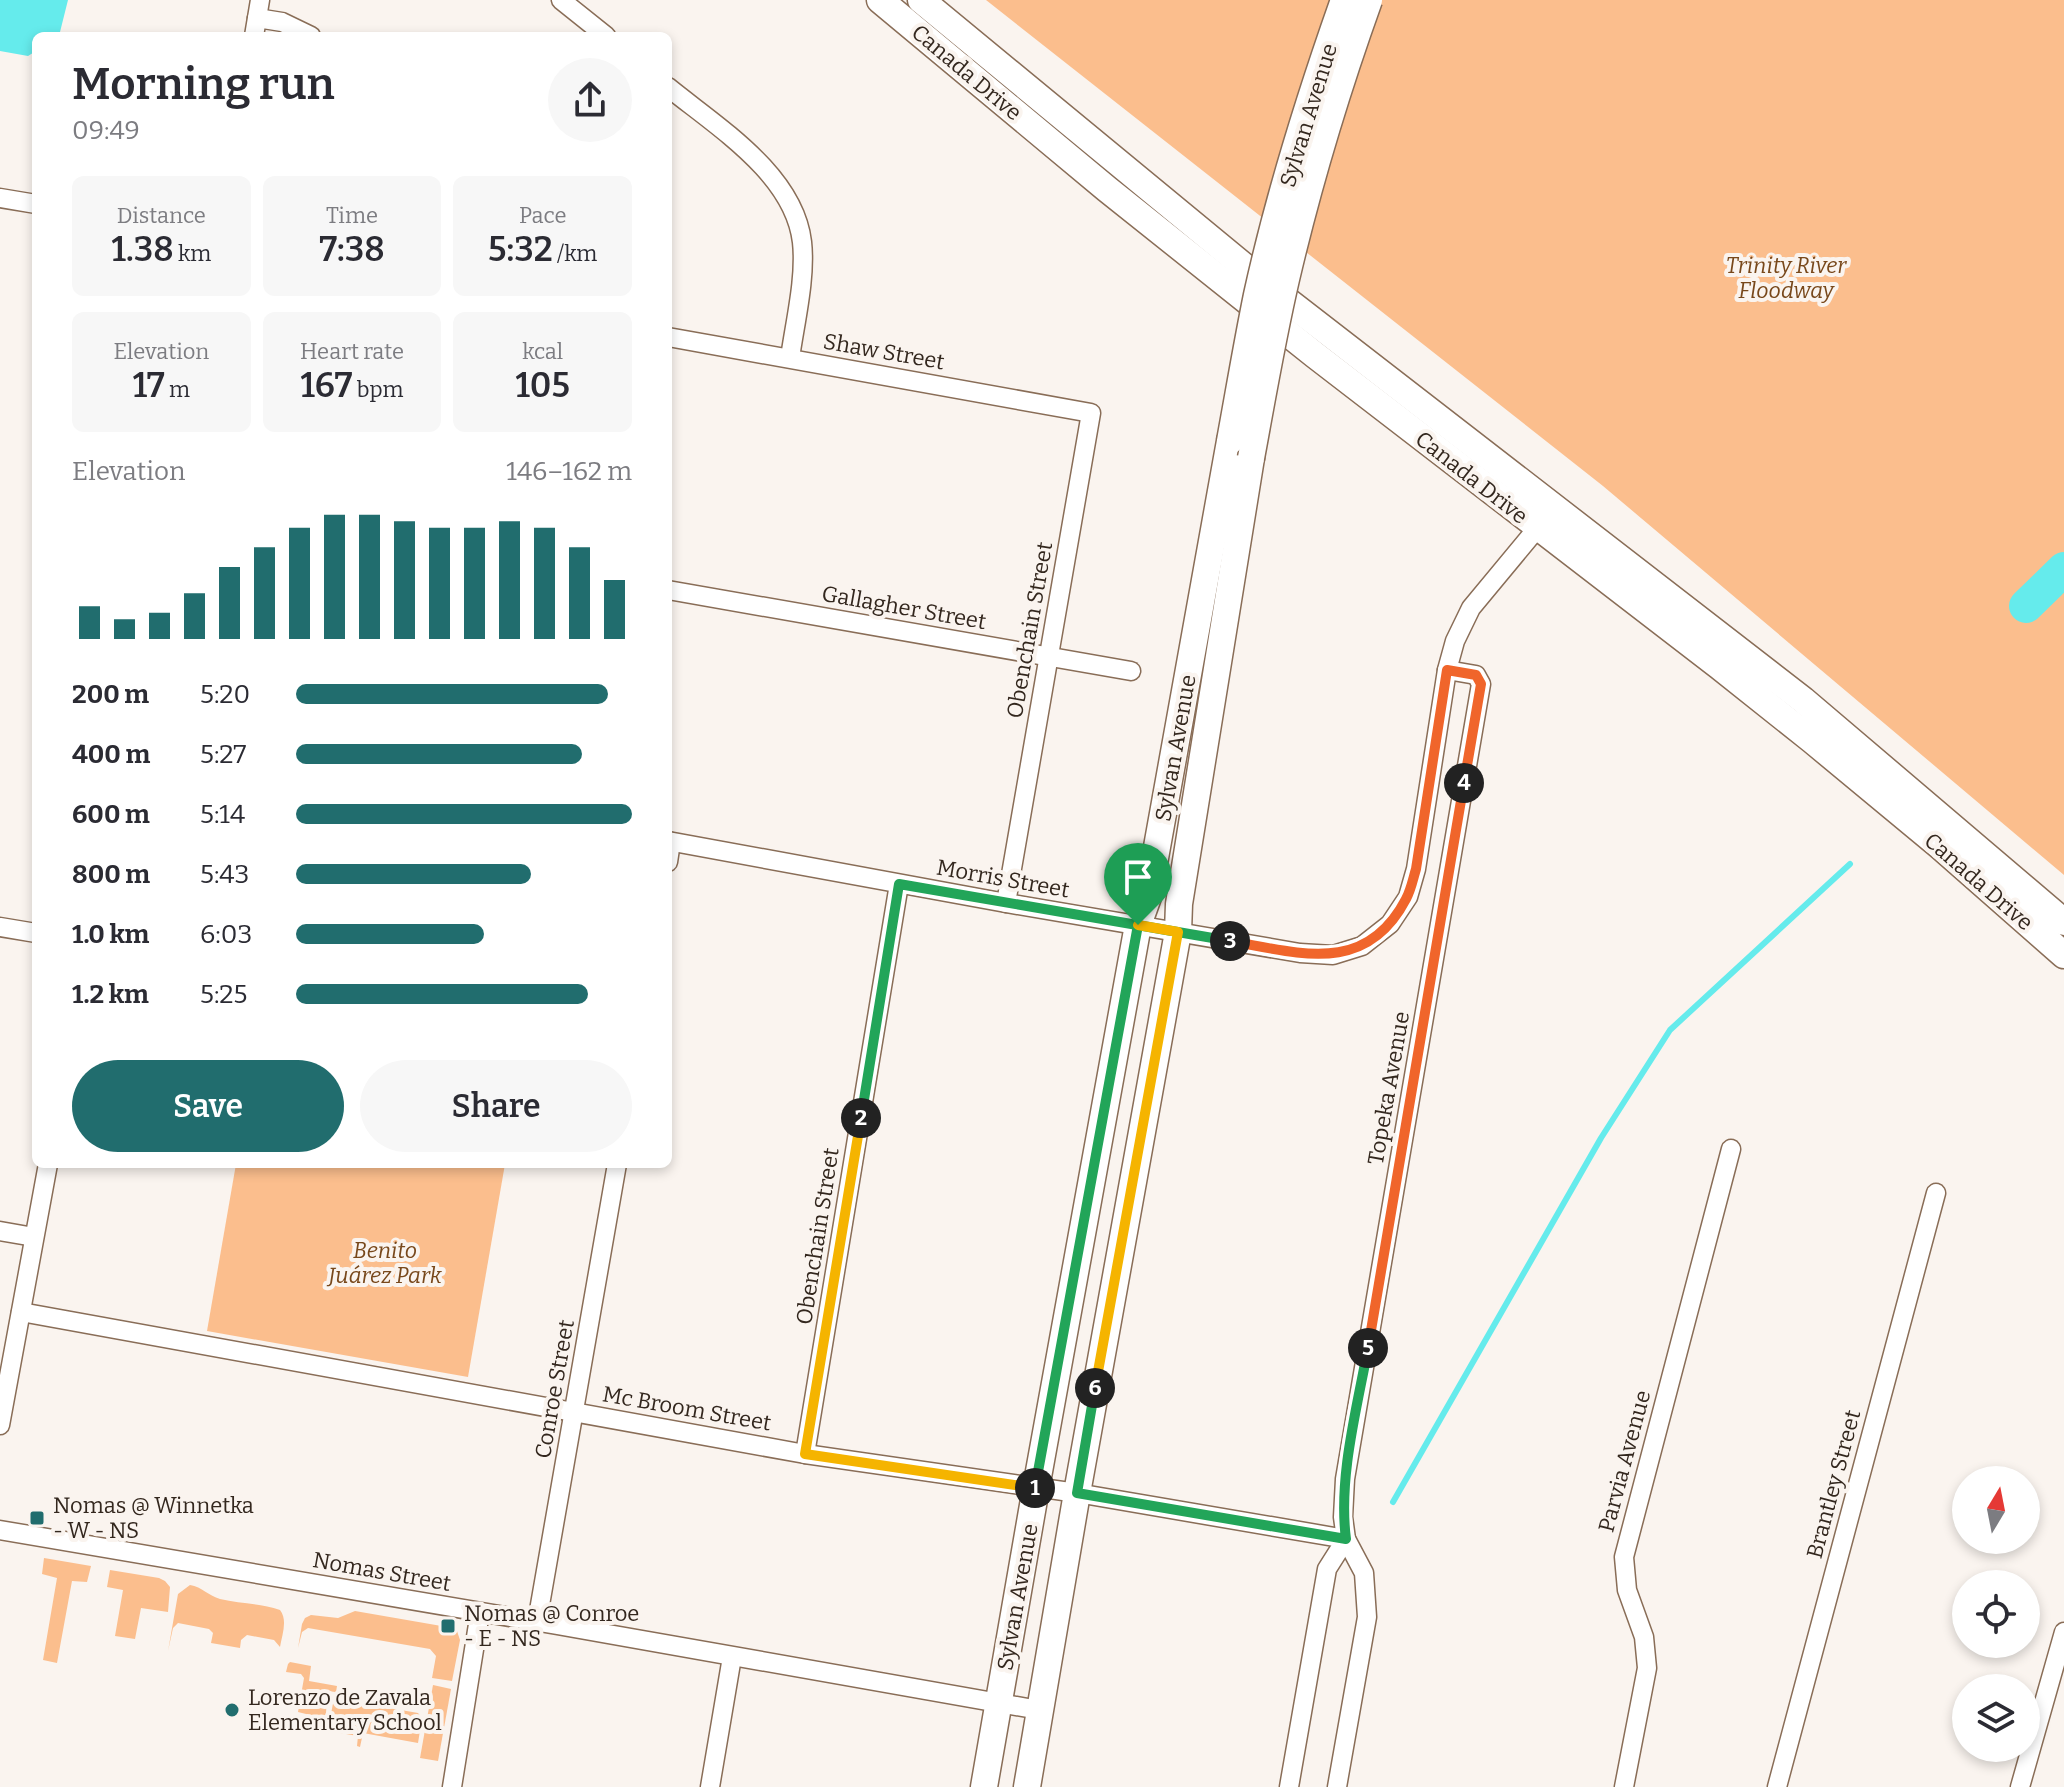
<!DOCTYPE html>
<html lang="en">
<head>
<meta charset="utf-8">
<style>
  body { margin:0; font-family:Bitter,serif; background:#f7f7f7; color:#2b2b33; height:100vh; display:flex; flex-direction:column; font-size:30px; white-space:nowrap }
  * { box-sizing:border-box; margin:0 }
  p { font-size:26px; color:#7c7c81 }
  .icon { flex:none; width:44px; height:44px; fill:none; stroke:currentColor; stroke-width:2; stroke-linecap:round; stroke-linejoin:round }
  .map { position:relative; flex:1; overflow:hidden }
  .panel { position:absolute; left:32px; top:32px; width:640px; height:1136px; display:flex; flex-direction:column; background:#fff; border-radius:12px; box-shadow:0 4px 12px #0003 }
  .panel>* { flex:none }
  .needle { width:52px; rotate:10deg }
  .fabs { position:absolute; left:1952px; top:1466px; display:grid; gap:16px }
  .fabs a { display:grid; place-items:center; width:88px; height:88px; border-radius:50%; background:#fff; box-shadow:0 4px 12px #0003; font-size:40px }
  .pin { position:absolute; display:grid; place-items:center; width:68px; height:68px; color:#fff; margin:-82px -34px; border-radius:50% 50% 50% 0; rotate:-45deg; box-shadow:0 0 8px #0007 }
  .pin .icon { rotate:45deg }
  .km { position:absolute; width:40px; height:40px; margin:-20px; border-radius:50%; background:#222; color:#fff; font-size:22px; line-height:40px; text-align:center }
  .round { display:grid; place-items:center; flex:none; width:84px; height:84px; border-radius:42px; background:#f7f7f7 }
  .headline { display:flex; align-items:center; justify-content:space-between; height:136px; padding:0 40px }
  h1 { font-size:44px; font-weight:600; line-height:60px }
  .metrics { display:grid; grid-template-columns:repeat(3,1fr); gap:12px; height:136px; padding:8px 40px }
  .metrics div { display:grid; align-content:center; border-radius:12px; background:#f7f7f7; text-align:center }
  .metrics b { font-size:34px; font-weight:600 }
  .metrics small { font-size:22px; font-weight:400 }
  .metrics p { font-size:22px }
  .chart { height:224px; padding:16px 40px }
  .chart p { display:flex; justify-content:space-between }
  .chart svg { width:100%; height:144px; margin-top:8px; stroke:#216d6e; stroke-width:6 }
  .action { display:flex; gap:16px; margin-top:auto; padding:16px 40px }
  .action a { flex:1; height:92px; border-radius:48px; background:#216d6e; color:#fff; font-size:32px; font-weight:600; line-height:92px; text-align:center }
  .action a+a { background:#f7f7f7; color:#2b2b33 }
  ul { padding:0 40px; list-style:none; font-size:26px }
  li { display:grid; grid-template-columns:128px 96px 1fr; align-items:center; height:60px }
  li i { height:20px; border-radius:10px; background:#216d6e }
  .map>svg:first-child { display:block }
  .green { fill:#fbbe8d }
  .water { fill:#65ebec }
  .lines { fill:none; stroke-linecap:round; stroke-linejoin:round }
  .stream { stroke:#65ebec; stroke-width:6 }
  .river { stroke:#65ebec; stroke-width:34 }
  .street-casing { stroke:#896d57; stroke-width:21 }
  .secondary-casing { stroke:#896d57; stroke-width:29 }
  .street { stroke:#fff; stroke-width:18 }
  .secondary { stroke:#fff; stroke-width:26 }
  .secondary-bridge-casing { stroke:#896d57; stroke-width:29; stroke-linecap:butt }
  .secondary-bridge { stroke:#fff; stroke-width:26 }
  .split-1-casing { stroke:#fff; stroke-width:16 }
  .split-2-casing { stroke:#fff; stroke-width:16 }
  .split-3-casing { stroke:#fff; stroke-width:16 }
  .split-4-casing { stroke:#fff; stroke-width:16 }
  .split-5-casing { stroke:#fff; stroke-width:16 }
  .split-6-casing { stroke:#fff; stroke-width:16 }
  .split-7-casing { stroke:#fff; stroke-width:16 }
  .split-1 { stroke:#22a559; stroke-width:10 }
  .split-2 { stroke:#f5b400; stroke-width:10 }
  .split-3 { stroke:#22a559; stroke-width:10 }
  .split-4 { stroke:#f0652b; stroke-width:10 }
  .split-5 { stroke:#f0652b; stroke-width:10 }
  .split-6 { stroke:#22a559; stroke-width:10 }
  .split-7 { stroke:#f5b400; stroke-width:10 }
  .poi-dot { fill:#216d6e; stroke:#faf4ef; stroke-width:3 }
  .labels { text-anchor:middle; stroke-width:8; stroke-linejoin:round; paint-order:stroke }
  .street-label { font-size:22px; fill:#33271e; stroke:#faf4ef }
  .park-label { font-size:22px; font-style:italic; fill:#78481b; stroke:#faf4ef }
  .poi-label { font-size:22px; fill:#33271e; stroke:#faf4ef; text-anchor:start }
</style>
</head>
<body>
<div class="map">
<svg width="2064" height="1787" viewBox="0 0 2064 1787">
  <rect width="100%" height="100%" fill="#faf4ef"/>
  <g class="green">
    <path d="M986,0H2064V875L1603,486Z"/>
    <path d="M236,1164H505L468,1377L207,1331Z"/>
    <path d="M44,1558L91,1566L87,1582L72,1581L57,1663L43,1660L57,1578L42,1574Z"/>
    <path d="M110,1570L159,1578L165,1581L170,1587L168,1612L141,1608L135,1639L115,1636L123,1590L107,1587Z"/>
    <path d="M190,1585C202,1587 209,1596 220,1599C240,1604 261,1603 280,1610C288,1620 282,1635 280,1647L274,1640L247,1635L241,1640L240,1648L211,1643L213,1633L209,1629L178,1623L173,1628L168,1651L178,1594Z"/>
    <path d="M355,1611L453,1628L457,1631L460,1640L452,1681L432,1678L436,1656L430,1649L308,1628L302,1632L298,1648L302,1624L305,1618L311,1615L338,1618Z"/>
    <path d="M290,1662L311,1666L309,1681L337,1686L336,1692L338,1699L418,1713L422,1718L418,1743L363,1733L360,1747L357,1746L358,1736L328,1731L335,1692L328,1691L325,1723L309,1720L306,1714L298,1712L304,1678L301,1674L286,1672L288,1664Z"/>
    <path d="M433,1685L451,1689L438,1761L420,1758Z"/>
  </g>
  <path class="water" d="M0,0H68L59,36H36V51L28,56L0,51Z"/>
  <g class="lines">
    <path class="stream" d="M1393,1502L1601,1138L1670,1030L1850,864"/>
    <path class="river" d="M2026,606L2064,569"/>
    <g class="street-casing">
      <g id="street">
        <path d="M561,0L606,36"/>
        <path d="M257,18L282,22L311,36"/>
        <path d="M254,36L260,0"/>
        <path d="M668,87C717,127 794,174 802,242C806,278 795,322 790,358"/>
        <path d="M0,198L36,204"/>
        <path d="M668,337L1091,413L1006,903"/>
        <path d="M668,590L1131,671"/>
        <path d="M668,841L1006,903L1300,953L1333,955L1362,946L1390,924L1408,897L1416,869L1447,670L1455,641L1471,608L1544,520"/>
        <path d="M668,862L671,842"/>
        <path d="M0,927L36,933"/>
        <path d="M0,1231L34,1237"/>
        <path d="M21,1312L805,1454L1077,1493L1346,1539"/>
        <path d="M0,1425L48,1164"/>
        <path d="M805,1454L899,884"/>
        <path d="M0,1530L557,1625L1039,1710"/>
        <path d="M537,1622L617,1164"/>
        <path d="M452,1787L480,1612"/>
        <path d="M710,1787L732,1657"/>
        <path d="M1289,1787L1327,1569L1346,1539"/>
        <path d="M1337,1787L1367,1617L1364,1573L1346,1539L1343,1517L1345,1479L1481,684L1476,675L1447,670"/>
        <path d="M1624,1787L1647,1668L1644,1637L1627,1590L1624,1557L1731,1149"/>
        <path d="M1777,1787L1936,1193"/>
        <path d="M2020,1787L2064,1632"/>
      </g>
    </g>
    <g class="secondary-casing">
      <g id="secondary">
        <path d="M880,0L1107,189L1315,355L1719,666L1812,740L1940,846L2064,955"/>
        <path d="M921,0L1263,282L1803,700L2064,922"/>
        <path d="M984,1787L1036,1488L1138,925L1148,897L1230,441"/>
        <path d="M1027,1787L1077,1493L1178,932L1179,904L1251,458"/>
      </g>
    </g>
    <use href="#street" class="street"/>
    <use href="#secondary" class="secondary"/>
    <g class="secondary-bridge-casing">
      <g id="secondary-bridge">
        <path d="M1230,441C1239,392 1247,344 1257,295C1279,195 1310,96 1344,0"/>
        <path d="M1251,458C1262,399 1272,339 1286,279C1308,185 1336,92 1369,0"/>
      </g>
    </g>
    <use href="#secondary-bridge" class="secondary-bridge"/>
  </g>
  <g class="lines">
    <g class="split-1-casing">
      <path id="split-1" d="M1035,1488L1138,925"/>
    </g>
    <g class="split-2-casing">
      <path id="split-2" d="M861,1118L805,1454L1035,1488"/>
    </g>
    <g class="split-3-casing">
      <path id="split-3" d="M861,1118L899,884L1230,941"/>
    </g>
    <g class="split-4-casing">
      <path id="split-4" d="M1230,941C1299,953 1366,976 1406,899C1411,890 1413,879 1416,869L1447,670L1476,675L1481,684L1464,783"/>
    </g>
    <g class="split-5-casing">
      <path id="split-5" d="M1368,1348L1464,783"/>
    </g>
    <g class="split-6-casing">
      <path id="split-6" d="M1095,1388L1077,1493L1346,1539C1338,1478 1357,1408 1368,1348"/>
    </g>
    <g class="split-7-casing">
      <path id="split-7" d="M1095,1388L1178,932L1138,925"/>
    </g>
    <use href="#split-1" class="split-1"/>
    <use href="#split-2" class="split-2"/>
    <use href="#split-3" class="split-3"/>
    <use href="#split-4" class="split-4"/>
    <use href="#split-5" class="split-5"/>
    <use href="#split-6" class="split-6"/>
    <use href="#split-7" class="split-7"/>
  </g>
  <g class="poi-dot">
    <rect x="29" y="1510" width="16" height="16" rx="4"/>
    <rect x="440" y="1618" width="16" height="16" rx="4"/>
    <circle cx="232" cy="1710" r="8"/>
  </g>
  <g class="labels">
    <g class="street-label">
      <text transform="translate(967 72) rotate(40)" y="8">Canada Drive</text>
      <text transform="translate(1308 115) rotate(-73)" y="8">Sylvan Avenue</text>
      <text transform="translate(884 351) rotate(10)" y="8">Shaw Street</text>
      <text transform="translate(1472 477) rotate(38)" y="8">Canada Drive</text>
      <text transform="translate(904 607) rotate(10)" y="8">Gallagher Street</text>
      <text transform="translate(1029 630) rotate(-80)" y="8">Obenchain Street</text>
      <text transform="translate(1175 748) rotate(-80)" y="8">Sylvan Avenue</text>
      <text transform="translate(1003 878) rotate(10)" y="8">Morris Street</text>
      <text transform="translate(1979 881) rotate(41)" y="8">Canada Drive</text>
      <text transform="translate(1388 1088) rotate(-80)" y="8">Topeka Avenue</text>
      <text transform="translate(817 1236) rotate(-81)" y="8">Obenchain Street</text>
      <text transform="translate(554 1389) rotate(-80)" y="8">Conroe Street</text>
      <text transform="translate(687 1408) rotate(10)" y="8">Mc Broom Street</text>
      <text transform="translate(1624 1461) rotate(-75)" y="8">Parvia Avenue</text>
      <text transform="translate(1833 1484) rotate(-75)" y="8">Brantley Street</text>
      <text transform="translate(382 1571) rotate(10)" y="8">Nomas Street</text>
      <text transform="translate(1017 1597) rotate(-80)" y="8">Sylvan Avenue</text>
    </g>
    <g class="park-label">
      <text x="1786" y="273">Trinity River<tspan x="1786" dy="25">Floodway</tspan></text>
      <text x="385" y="1258">Benito<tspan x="385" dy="25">Juárez Park</tspan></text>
    </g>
    <g class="poi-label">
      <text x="53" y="1513">Nomas @ Winnetka<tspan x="53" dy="25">- W - NS</tspan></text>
      <text x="464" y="1621">Nomas @ Conroe<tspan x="464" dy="25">- E - NS</tspan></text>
      <text x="248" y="1705">Lorenzo de Zavala<tspan x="248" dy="25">Elementary School</tspan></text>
    </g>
  </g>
</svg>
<div class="fabs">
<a><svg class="needle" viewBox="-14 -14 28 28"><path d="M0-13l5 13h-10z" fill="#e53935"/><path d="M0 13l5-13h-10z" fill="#7c7c81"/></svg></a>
<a><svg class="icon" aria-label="locate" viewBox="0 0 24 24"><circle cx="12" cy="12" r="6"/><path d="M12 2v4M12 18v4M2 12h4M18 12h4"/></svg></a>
<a><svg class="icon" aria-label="layers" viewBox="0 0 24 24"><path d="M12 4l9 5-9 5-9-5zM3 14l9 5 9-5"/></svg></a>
</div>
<div class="pin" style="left:1138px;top:925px;background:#1e9e55"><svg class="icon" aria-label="arrive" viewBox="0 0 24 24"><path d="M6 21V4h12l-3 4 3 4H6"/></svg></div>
<b class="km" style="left:1035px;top:1488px">1</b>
<b class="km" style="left:861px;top:1118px">2</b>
<b class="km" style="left:1230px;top:941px">3</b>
<b class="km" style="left:1464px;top:783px">4</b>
<b class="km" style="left:1368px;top:1348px">5</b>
<b class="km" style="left:1095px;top:1388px">6</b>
<section class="panel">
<div class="headline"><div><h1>Morning run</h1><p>09:49</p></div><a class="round"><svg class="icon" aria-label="share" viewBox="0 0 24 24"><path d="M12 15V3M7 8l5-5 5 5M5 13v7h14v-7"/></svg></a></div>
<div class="metrics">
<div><p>Distance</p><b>1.38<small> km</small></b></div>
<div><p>Time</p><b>7:38</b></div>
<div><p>Pace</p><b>5:32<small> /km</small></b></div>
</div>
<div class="metrics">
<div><p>Elevation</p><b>17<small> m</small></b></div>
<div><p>Heart rate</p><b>167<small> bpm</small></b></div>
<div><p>kcal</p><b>105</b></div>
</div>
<div class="chart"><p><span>Elevation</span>146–162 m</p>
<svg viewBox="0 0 160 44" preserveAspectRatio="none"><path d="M5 44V34M15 44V38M25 44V36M35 44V30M45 44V22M55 44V16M65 44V10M75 44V6M85 44V6M95 44V8M105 44V10M115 44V10M125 44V8M135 44V10M145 44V16M155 44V26"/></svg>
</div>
<ul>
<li><b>200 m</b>5:20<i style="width:93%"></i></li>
<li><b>400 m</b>5:27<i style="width:85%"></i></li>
<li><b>600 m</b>5:14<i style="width:100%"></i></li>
<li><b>800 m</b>5:43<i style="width:70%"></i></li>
<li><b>1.0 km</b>6:03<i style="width:56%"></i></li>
<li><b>1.2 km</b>5:25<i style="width:87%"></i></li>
</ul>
<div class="action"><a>Save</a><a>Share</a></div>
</section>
</div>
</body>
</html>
